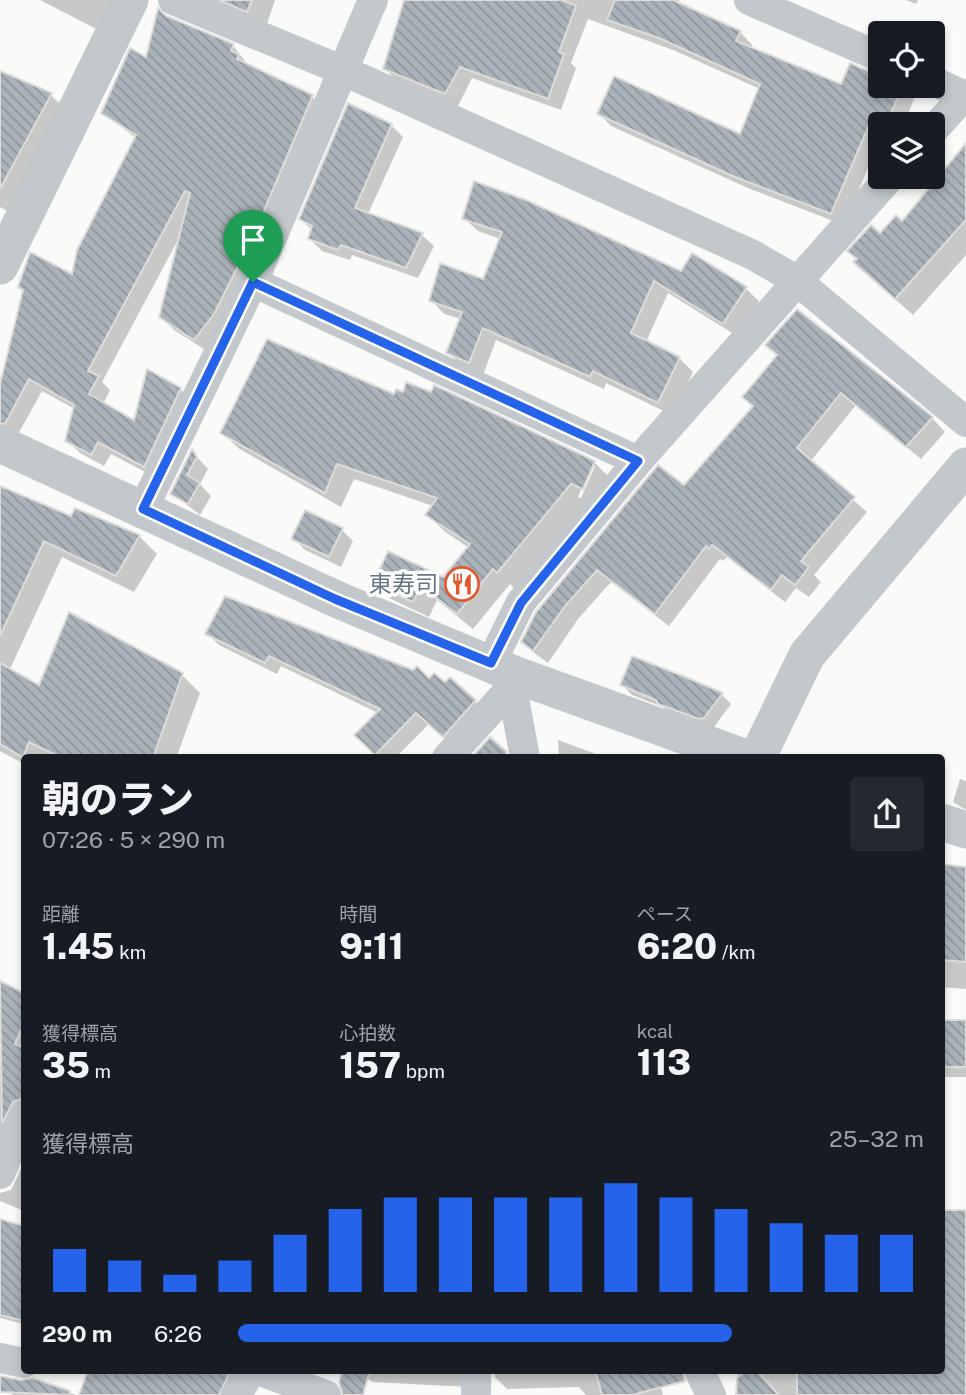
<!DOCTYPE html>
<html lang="ja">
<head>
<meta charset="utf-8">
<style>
  body { margin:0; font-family:"Public Sans","Noto Sans JP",sans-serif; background:#242831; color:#f1f3f6; height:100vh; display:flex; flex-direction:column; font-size:26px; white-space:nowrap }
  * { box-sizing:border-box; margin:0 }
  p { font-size:23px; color:#9ea1a6 }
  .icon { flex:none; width:38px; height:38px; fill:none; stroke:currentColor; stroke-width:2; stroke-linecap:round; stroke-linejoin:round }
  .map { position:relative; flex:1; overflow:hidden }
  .sheet { position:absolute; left:21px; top:754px; width:924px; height:620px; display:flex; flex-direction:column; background:#171b24; border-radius:7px; box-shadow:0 4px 10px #0003 }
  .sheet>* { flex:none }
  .tools { position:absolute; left:868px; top:21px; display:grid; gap:14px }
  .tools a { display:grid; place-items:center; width:77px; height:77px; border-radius:7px; background:#171b24; box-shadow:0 4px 10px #0003; font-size:35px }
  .pin { position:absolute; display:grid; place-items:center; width:60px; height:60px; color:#fff; margin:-72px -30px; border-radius:50% 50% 50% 0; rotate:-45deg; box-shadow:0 0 7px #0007 }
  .pin .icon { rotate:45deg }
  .round { display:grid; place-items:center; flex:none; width:74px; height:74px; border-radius:7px; background:#242831 }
  .head { display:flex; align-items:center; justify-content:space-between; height:119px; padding:0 21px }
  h1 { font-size:38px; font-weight:800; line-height:52px }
  .stats { display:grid; grid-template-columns:repeat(3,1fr); gap:10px; height:119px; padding:7px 21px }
  .stats div { display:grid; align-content:center }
  .stats b { font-size:35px; font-weight:800 }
  .stats small { font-size:19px; font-weight:400 }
  .stats p { font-size:19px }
  .chart { height:196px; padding:14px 21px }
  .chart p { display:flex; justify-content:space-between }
  .chart svg { width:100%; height:126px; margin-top:7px; stroke:#2563eb; stroke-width:6 }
  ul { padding:0 21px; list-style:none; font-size:23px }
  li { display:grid; grid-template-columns:112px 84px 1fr; align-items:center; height:52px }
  li i { height:18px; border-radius:9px; background:#2563eb }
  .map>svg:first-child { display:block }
  .shadow { fill:#0003; fill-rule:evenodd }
  .building { fill:url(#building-back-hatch); stroke:#dcdcda; stroke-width:2 }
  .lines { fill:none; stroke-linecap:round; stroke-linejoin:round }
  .minor { stroke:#c3c8cc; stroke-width:30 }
  .tertiary { stroke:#c3c8cc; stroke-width:37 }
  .route-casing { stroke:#fff; stroke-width:14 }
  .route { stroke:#2563eb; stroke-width:9 }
  .labels { text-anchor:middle; stroke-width:7; stroke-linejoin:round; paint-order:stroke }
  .poi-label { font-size:23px; fill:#657683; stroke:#fff; text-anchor:end }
</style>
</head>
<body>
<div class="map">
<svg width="966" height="1395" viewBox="0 0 966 1395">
  <defs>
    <pattern id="building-back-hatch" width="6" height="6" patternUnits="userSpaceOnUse" patternTransform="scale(1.75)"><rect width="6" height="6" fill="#aab3b9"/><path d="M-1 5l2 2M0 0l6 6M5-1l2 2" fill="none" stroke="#8e969c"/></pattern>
  </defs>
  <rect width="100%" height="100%" fill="#fafaf8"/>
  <g class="shadow">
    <path d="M40,0H118L106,34Z"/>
    <path d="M196,0H275L266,27Z"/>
    <path d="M406,0H678L685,7L740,32L752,45L751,49L842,86L851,65L880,78V86L902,87L914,99L904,124H880V139L844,225L750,189L611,126L599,113L740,137L760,89L673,50L588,19L571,63L576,68L561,110L472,78L458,106L397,81L385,69Z"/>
    <path d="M906,0H918L916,4Z"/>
    <path d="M165,18L233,46L250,67L312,97L325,109L207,351L174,330L161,317L179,238L102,382L110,390L103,404L136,423L180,389L193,402L157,478L111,454L104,466L80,453L67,440L75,409L42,391L17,436L0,434V377L3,379L73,277L136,138L103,113L147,60Z"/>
    <path d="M0,73L51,95L68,112L13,214L0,207Z"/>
    <path d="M391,125L403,137L368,214L422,235L434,246L418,278L352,255L350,260L322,251L310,239L313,231L301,219Z"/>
    <path d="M966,146V255L913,315L872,279L880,235L903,223Z"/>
    <path d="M464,218L745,288L759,301L737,336L668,293L646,342L679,358L693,372L672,415L606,383L604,389L496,340L483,375L462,366L448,352L461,319L444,314L431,300L484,282L501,239L478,231Z"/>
    <path d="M779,356L932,418L945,432L921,459L856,405L810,462L867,512L814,575L821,582L809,597L796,588L785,602L727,557L723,561L720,559L669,626L611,582L578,619L548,663L537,655L523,642L537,613L684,487L754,407Z"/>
    <path d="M395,396L594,462L610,478L514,588L510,584L473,629L437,600L429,617L391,599L375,583L443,579L469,548L444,531L428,515L433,506L354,479L341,507L238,448L222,432ZM591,466H595L581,498L578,497Z"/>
    <path d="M192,452L208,469L200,484L211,496L200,515L172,493Z"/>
    <path d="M0,488L72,518L76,510L139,536L157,554L134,592L62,557L9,671L40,687L70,614L182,675L200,693L176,758H24V764L0,751Z"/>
    <path d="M342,530L353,541L341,567L305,550L293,538Z"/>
    <path d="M207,633L445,684L450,679L487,713L455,747L429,724L395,758H380L357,735L378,713L281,666L277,674L219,645Z"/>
    <path d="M633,658L722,695L731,704L714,727H709L669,713L663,707L632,695L622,685Z"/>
    <path d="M558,740L604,757L606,758H559Z"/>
    <path d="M960,779L966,781V810L953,802Z"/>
    <path d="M942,865L966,869V989L942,987Z"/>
    <path d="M0,983L24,995V1113L0,1171Z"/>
    <rect x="942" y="1021" width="24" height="56"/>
    <path d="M24,1163V1211L0,1201V1193L11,1190Z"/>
    <path d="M942,1212H966V1395H738V1370H942Z"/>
    <path d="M0,1237L24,1242V1324L0,1318Z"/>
    <path d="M91,1370H254L238,1395H81Z"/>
    <path d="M353,1370H475L469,1387L373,1382Z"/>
    <path d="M494,1370H656L663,1395H586L579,1387L507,1389L495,1377Z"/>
    <path d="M42,1383L76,1395H12L16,1386Z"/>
  </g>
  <g class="building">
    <path d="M219,0H252L247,12Z"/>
    <path d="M404,0H562L576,6L559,52L564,54L548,99L460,67L445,94L383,69Z"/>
    <path d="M615,0H673L741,31L736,41L841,84L850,63L880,76V86H903L886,124L872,118L831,214L735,177L597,114L614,76L740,134L760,84L659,38L607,20Z"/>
    <path d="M158,8L166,16L234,44L231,51L239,54L237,59L313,95L255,232L214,314L194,340L159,317L190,193L185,191L88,371L99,376L89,394L134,420L147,369L181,388L144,467L98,442L91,455L65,441L74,405L29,379L5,424L0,423V384L23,290L18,287L30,252L72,274L77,250L136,135L101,113L130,48L146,57Z"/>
    <path d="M0,71L52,93L0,189Z"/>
    <path d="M348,103L392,124L355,208L423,233L406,268L341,245L338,250L308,239L312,226L299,219Z"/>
    <path d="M966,143V220L895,299L853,262L857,259L847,251L871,225L880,233L896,215L902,221Z"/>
    <path d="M474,181L526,200L681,271L692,253L747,287L723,324L654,281L631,333L680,357L658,403L593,371L590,377L483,328L469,363L446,353L462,312L429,301L440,263L483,279L502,232L462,219Z"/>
    <path d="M797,309L933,417L906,447L841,393L797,448L855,497L801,561L809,567L795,585L782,575L771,590L712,545L709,549L706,546L655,614L597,570L565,606L533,651L521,642L536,612L658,465L684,485L753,406L742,397L777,355L765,345Z"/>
    <path d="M267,339L394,394L396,389L403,392L406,382L431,392L434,385L595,461L583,489L571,484L497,573L493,569L457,614L421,586L413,602L373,584L388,551L443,577L470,544L425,515L437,498L337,464L325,493L220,433Z"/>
    <path d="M192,449L197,457L187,475L200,483L188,504L170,494Z"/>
    <path d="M0,486L71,516L75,508L140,535L116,576L44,541L0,636Z"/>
    <path d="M305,510L343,528L329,557L291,539Z"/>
    <path d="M225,596L413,670L417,666L429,678L434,673L445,682L450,677L476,700L443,737L416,713L375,755L354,735L380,709L269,656L265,663L205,634Z"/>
    <path d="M69,612L183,673L153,758H62L29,742L23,757L0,744V663L39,685Z"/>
    <path d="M632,656L683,676L723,693L704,718L699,719L658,704L656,700L620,685Z"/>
    <path d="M490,737L506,751L507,758H471Z"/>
    <path d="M942,864L966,867V962L942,960Z"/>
    <path d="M0,981L24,993V1023L15,1044L24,1048V1098L13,1102L2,1123Z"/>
    <rect x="942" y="1020" width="24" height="47"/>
    <path d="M942,1210H966V1395H797V1370H942Z"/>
    <path d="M0,1219L24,1226V1321L0,1315Z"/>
    <path d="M88,1370H231L219,1395H79Z"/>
    <path d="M342,1370H370L363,1395H343L339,1383Z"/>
    <path d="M595,1370H682L685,1381L632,1395H602Z"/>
    <path d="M747,1370L759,1373L779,1395H736L737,1378Z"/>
    <path d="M0,1376L21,1380L33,1378L70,1391L69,1395L0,1392Z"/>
  </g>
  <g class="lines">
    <g class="minor">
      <path d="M173,0L344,71L753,255L796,280L966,422"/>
      <path d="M749,0L880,57"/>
      <path d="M933,81L965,96"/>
      <path d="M933,130L966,94"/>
      <path d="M253,282L638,461"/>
      <path d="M143,509L253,282L373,0"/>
      <path d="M491,663L521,602L638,461L890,177"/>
      <path d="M512,687L525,758"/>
      <path d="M447,758L512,687L516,675"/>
      <path d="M0,1174L24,1115"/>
      <path d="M0,1358L24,1363"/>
      <path d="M257,1370L326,1395"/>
      <path d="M699,1370L711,1395"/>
      <path d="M236,1395L252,1370"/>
      <path d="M476,1395V1370"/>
    </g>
    <g class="tertiary">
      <path d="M0,266L130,0"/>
      <path d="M0,444L336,599L516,675L746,758"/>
      <path d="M757,758L807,655L966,466"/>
      <path d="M942,822L966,830"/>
    </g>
  </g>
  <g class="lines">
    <g class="route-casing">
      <path id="route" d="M253,282L638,461L521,603L491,663L335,599L143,509Z"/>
    </g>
    <use href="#route" class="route"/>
  </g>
  <defs>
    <g id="restaurant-ring" transform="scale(1.75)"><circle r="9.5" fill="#fff" stroke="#e4572e" stroke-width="1.5"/><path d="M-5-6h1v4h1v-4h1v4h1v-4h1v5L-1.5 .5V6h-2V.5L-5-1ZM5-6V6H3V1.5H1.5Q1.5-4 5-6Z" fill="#e4572e"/></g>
  </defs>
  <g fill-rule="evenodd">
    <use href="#restaurant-ring" x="462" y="584"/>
  </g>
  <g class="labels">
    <g class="poi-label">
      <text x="438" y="592">東寿司</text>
    </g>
  </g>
</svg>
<div class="tools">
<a><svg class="icon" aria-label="locate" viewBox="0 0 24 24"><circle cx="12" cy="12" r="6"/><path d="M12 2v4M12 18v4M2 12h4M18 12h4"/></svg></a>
<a><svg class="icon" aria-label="layers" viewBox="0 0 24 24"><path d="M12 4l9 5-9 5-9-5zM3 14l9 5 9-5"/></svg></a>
</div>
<div class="pin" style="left:253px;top:282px;background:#1e9e55"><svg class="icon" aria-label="arrive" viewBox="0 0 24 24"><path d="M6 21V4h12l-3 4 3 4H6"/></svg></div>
<section class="sheet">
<div class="head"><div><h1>朝のラン</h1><p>07:26 · 5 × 290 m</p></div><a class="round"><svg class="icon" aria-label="share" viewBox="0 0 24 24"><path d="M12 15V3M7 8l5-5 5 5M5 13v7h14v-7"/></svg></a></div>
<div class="stats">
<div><p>距離</p><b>1.45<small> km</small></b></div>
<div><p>時間</p><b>9:11</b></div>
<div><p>ペース</p><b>6:20<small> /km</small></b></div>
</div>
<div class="stats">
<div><p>獲得標高</p><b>35<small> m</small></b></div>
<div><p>心拍数</p><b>157<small> bpm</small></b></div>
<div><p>kcal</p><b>113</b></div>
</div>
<div class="chart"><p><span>獲得標高</span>25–32 m</p>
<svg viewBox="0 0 160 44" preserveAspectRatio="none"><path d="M5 44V29M15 44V33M25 44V38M35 44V33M45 44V24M55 44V15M65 44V11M75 44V11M85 44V11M95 44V11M105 44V6M115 44V11M125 44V15M135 44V20M145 44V24M155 44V24"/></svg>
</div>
<ul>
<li><b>290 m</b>6:26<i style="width:72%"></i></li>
</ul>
</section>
</div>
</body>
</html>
